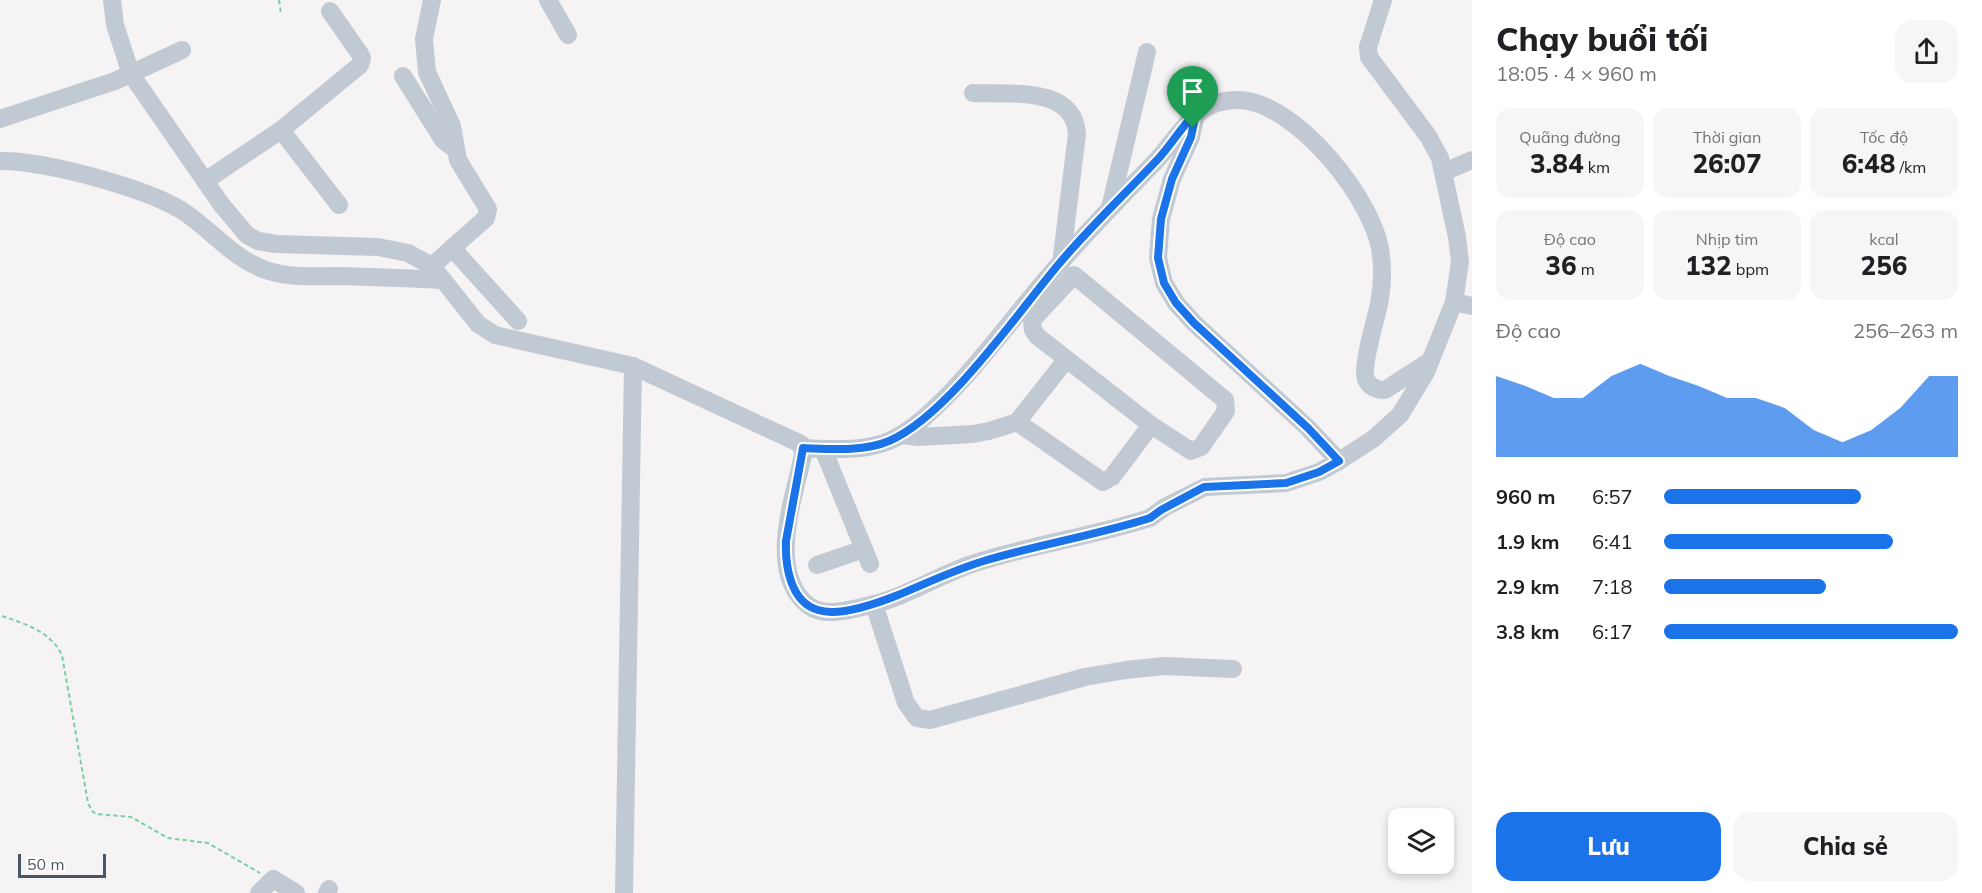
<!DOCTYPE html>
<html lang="vi">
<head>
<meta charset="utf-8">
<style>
  body { margin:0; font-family:Mulish,sans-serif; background:#f6f6f6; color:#202124; height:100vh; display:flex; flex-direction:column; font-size:22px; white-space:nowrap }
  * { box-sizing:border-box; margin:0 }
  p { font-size:20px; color:#757577 }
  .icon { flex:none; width:33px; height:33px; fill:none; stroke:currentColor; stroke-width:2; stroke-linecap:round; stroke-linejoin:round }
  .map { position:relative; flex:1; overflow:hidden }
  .panel { display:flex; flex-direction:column; background:#fff; width:510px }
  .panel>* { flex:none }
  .controls { position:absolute; left:1388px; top:808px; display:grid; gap:12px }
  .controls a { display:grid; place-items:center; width:66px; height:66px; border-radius:12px; background:#fff; box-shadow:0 3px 9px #0003; font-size:30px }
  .scale { position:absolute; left:18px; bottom:15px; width:88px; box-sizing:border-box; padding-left:6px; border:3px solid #4a5661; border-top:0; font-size:16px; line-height:21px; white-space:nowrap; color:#4a5661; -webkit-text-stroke:4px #fff; paint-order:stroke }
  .pin { position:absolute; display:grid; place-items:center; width:51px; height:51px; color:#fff; margin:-62px -26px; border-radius:50% 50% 50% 0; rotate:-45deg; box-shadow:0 0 6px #0007 }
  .pin .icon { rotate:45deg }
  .round { display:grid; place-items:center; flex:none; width:63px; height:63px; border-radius:18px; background:#f6f6f6 }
  .summary { display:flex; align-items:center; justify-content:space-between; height:102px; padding:0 24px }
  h1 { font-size:33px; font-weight:800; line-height:45px }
  .metrics { display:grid; grid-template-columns:repeat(3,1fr); gap:9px; height:102px; padding:6px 24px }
  .metrics div { display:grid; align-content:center; border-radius:15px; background:#f6f6f6; text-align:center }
  .metrics b { font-size:26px; font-weight:800 }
  .metrics small { font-size:16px; font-weight:400 }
  .metrics p { font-size:16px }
  .chart { height:168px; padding:12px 24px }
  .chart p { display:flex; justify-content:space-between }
  .chart svg { width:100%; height:108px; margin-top:6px; fill:#1a73e8; opacity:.7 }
  .primary-button { display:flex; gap:12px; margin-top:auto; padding:12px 24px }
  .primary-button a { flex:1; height:69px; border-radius:18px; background:#1a73e8; color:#fff; font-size:24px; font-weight:800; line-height:69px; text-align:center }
  .primary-button a+a { background:#f6f6f6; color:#202124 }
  ul { padding:0 24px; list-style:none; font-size:20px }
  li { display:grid; grid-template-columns:96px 72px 1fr; align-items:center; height:45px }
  li i { height:15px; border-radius:8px; background:#1a73e8 }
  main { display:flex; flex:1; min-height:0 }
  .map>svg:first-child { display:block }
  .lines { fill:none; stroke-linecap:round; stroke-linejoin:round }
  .path { stroke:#7ad0a6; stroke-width:2; stroke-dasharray:4.5 3; stroke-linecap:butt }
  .minor { stroke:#c1cad2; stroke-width:18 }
  .route-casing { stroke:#fff; stroke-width:12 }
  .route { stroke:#1a73e8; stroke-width:8 }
</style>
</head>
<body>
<main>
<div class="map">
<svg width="1472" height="893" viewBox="0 0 1472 893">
  <rect width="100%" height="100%" fill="#f5f3f3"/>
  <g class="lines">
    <g class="path">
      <path d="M279,0L281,14"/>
      <path d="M2,616C25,624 50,631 62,655L88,803L92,811L96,814L131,817L168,838L208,843L260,873"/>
    </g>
    <g class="minor">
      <path d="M112,0L115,25L131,74L221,204L247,235L258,241L276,244L378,247L408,253L432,266L478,324L495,335L633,366L801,444L803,455C794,498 766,573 809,606C825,618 854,609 871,605C905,597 936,577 969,565C1028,545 1091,537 1150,518L1165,507L1205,487L1286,483L1319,472L1339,461L1373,439L1400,415L1426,372L1454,302L1460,262L1457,237L1440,158L1428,136L1369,57L1368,47L1383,0"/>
      <path d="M548,0L568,35"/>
      <path d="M403,76L443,140L455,149"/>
      <path d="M973,93C1009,95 1074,85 1077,134L1061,264"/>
      <path d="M1196,113L1191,137L1172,179L1161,219L1158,258L1164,283L1176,303L1194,323L1308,428L1339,461"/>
      <path d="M0,119L115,81L182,50"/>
      <path d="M281,130L339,205"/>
      <path d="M0,161C43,160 152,189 187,214C214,233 236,261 269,271C290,278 315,276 337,276C372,277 407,278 442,280"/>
      <path d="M1444,172L1472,160"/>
      <path d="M205,181L281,130L360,65L362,58L360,54L330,11"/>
      <path d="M1110,208L1147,52"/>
      <path d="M452,248L518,321"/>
      <path d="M432,266L486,218L488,209L458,160L452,126L427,72L424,39L432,0"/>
      <path d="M1074,275L1225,400L1226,411L1201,447L1191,451L1151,425L1037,336L1033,330L1032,320Z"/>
      <path d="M1454,302L1472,306"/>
      <path d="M1017,422L1103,482L1112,477L1151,425"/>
      <path d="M902,435L918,437L973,434L989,431L1017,422L1066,360"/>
      <path d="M803,448C830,449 863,452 889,441C912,431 931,412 949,394C989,353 1022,305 1061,262C1091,227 1124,194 1156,161C1181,134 1195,100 1237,100C1294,99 1377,202 1381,256C1383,272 1382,288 1379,304C1376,319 1361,367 1366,379C1369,387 1377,390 1385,390L1430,361"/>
      <path d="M823,449L870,564"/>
      <path d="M817,565L864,549"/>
      <path d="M874,604L906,703L917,718L930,720L1085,677L1126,670L1164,666L1233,669"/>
      <path d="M259,893L273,879L296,893"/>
      <path d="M327,893L329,889"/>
      <path d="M624,893L633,366"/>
    </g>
  </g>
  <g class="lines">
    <g class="route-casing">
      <path id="route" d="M1196,113L1191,137L1172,179L1161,219L1158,258L1164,283L1176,303L1194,323L1308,428L1339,461L1319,472L1286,483L1204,487L1161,510L1150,518C1097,535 1041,544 987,560C956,569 927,583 898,595C878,603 839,617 818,610C790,602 785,565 786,541L803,448C830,449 863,452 889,441C947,416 1016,315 1058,265C1089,228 1125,194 1158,159C1172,144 1181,127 1196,113Z"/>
    </g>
    <use href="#route" class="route"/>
  </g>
</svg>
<div class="controls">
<a><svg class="icon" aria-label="layers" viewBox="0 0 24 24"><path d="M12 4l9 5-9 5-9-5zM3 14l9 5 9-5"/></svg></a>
</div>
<div class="scale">50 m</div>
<div class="pin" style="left:1193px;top:128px;background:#1e9e55"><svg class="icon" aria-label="arrive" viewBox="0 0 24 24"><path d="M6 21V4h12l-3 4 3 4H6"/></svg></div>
</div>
<section class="panel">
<div class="summary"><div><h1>Chạy buổi tối</h1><p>18:05 · 4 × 960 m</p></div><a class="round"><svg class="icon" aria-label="share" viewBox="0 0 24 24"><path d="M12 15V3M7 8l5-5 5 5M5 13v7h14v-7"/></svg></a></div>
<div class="metrics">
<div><p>Quãng đường</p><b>3.84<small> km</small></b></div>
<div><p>Thời gian</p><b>26:07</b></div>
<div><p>Tốc độ</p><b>6:48<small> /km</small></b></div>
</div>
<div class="metrics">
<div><p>Độ cao</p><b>36<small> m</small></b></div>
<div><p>Nhịp tim</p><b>132<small> bpm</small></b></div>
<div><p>kcal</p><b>256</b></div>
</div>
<div class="chart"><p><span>Độ cao</span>256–263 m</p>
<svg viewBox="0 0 160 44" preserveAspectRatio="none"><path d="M0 44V11L10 15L20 20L30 20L40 11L50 6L60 11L70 15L80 20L90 20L100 24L110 33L120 38L130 33L140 24L150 11L160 11V44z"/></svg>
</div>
<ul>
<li><b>960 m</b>6:57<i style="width:67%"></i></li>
<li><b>1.9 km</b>6:41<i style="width:78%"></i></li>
<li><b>2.9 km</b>7:18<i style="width:55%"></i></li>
<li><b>3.8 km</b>6:17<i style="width:100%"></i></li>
</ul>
<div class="primary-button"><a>Lưu</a><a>Chia sẻ</a></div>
</section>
</main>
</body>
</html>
